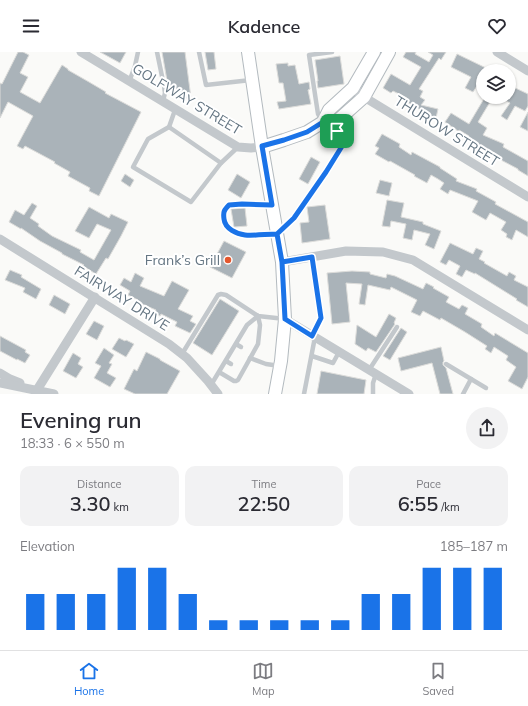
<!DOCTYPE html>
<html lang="en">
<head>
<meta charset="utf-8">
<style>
  body { margin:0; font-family:Mulish,sans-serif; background:#f2f2f3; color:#2b2b33; height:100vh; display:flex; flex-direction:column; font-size:15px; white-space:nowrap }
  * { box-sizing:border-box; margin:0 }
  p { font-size:13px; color:#7c7c81 }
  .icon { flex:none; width:22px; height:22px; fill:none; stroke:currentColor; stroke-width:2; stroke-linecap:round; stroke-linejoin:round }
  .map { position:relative; height:342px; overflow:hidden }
  .sheet { display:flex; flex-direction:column; background:#fff; flex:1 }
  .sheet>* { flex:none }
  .fabs { position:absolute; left:476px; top:12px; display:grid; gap:8px }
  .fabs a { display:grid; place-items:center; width:40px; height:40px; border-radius:50%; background:#fff; box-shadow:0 1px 3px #0004; font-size:20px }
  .pin { position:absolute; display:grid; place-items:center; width:34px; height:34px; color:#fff; margin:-17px; border-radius:8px; box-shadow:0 2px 6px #0006 }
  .round { display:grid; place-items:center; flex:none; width:42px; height:42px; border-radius:21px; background:#f2f2f3 }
  .head { display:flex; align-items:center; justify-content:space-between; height:68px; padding:0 20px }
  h1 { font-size:22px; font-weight:600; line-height:30px }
  .stats { display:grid; grid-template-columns:repeat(3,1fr); gap:6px; height:68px; padding:4px 20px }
  .stats div { display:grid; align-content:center; border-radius:10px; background:#f2f2f3; text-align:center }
  .stats b { font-size:20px; font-weight:600 }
  .stats small { font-size:11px; font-weight:400 }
  .stats p { font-size:11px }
  .chart { height:112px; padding:8px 20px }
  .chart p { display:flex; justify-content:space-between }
  .chart svg { width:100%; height:72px; margin-top:4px; stroke:#1a73e8; stroke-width:6 }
  header { display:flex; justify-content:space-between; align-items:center; height:52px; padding:0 20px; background:#fff; font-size:18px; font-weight:600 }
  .menu { display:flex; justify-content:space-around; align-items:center; height:56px; border-top:1px solid #e1e1e2; background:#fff; font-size:11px; color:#7c7c81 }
  .menu a { display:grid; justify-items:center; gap:2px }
  .menu .on { color:#1a73e8 }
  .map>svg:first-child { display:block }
  .building { fill:#aab3b9; stroke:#dcdcda }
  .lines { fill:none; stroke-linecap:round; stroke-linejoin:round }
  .secondary-casing { stroke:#b3babf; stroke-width:14 }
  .service { stroke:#c3c8cc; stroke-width:4.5 }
  .minor { stroke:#c3c8cc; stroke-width:9 }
  .secondary { stroke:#fff; stroke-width:12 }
  .route-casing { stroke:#fff; stroke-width:8 }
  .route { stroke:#1a73e8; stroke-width:5 }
  .poi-dot { fill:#e4572e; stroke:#fff; stroke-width:1.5 }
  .labels { text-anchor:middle; stroke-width:4; stroke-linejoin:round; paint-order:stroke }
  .street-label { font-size:14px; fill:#657683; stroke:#fff }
  .poi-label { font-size:14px; fill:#657683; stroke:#fff; text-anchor:end }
</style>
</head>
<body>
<header><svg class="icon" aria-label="menu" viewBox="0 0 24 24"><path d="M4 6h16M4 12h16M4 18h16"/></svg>Kadence<svg class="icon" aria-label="heart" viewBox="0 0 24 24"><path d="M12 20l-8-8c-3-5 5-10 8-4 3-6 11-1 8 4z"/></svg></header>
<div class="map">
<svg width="528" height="342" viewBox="0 0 528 342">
  <rect width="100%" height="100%" fill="#fafaf8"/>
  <g class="building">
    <path d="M18,0H23L29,3L20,21L28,25L20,40L40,51L62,13L68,17V18L89,30L106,40L105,41L141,60L99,144L89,139L90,136L68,124L70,120L54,111L55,110L25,94L23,97L17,94L33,64L8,50L0,66V31L2,32Z"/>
    <path d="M100,0H126L120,11Z"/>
    <path d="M162,0H185L191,46L181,47L180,39L169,40Z"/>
    <path d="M205,0H214L216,17L208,18Z"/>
    <path d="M406,0H416L415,2L429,10L433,3L428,0H446L441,8L439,6L419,37L423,39L420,45L425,48L421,53L438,57L436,66L425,63L426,61L405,49L407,46L393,39L391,41L383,36L391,22L410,33L421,15L403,5Z"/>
    <path d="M457,2L486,16L484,19H483V32L481,36L477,34L473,40L465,36L471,25L451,15Z"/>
    <path d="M340,4L344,32L318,36L317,29H318L315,8Z"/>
    <path d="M288,11V14L295,13L299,32L309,30L310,37L308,38L311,52L279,57L277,50L286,49L283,31H279L276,12Z"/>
    <path d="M509,33L528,42V54L525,59L515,54L507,68L501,64L510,51L499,45H509Z"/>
    <path d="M485,45H493L478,70L487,76L483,83L504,92L503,95L528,109V124L518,118V117L501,108V107L484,99L485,97L467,87L469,84L459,78L458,79L445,70L451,61L469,72Z"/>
    <path d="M528,60V79L520,75Z"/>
    <path d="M382,82L400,92L399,95L411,103L412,100L440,115V116L457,127L456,129L477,137L476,139L496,150L495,152L528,170V185L516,178L512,188L506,185L507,182L501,178L506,170L490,161L486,168L472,160L478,149L450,138L448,142L440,137L444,131L438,127L431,123L427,131L414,124L415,123L390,109L389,110L375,102L379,96L375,94Z"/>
    <path d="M311,105L320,110L308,132L299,127Z"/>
    <path d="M125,122L134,128L130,135L121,129Z"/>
    <path d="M237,122L250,130L241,146L228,138Z"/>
    <path d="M380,128L392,131L389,144L376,141Z"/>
    <path d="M387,148L404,151L401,165L423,170V172L441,179L434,197L425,193L430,182L414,178L412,188L403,186L406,172L391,169L390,175L382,174Z"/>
    <path d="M32,151L37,154L30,166L39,172L38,174L52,184L81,198L80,200L94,208L111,178L97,172L89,186L75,179L89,155L109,166L111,162L128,170L121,184L108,207L106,206L96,222L83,214L84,213L62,202V201L40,189L21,176V177L9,170L15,158L24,163Z"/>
    <path d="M325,153L330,187L302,191L300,171L309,170L307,155Z"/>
    <path d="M245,156L247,174L234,175L231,157Z"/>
    <path d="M224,189L246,200L232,226L210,215Z"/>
    <path d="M450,191L473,202L476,196L483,199L479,207L485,210L484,211L507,224L509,220L516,224L514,228L528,235V255L516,248L517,247L475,221V222L466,218L462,225L456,222L460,214L449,208L446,213L440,210Z"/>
    <path d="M10,218L22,223L21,225L41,237L36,247L23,240L25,236L5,228Z"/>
    <path d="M352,219L370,220V222L386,226L387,222L395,224L423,237L426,231L434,235L433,236L449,245L446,250L459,257L462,253L468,256L465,262L482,272L481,275L494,284L495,281L528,301V325L522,337L508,329L516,315L506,308L508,304L494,295L491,301L485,297L487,294L465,280L441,266L440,268L423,259L420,264L411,260L417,248L391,235L390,238L368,233L365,253L359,252L362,232L346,231L350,270L332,272L327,221Z"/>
    <path d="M135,221L144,226L140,234L164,244L172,229L189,238L178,257L193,264L190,269L196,272L190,281L175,274L177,270L161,262L160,264L155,261L156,258L137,250L138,248L128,243L130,239L120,233L124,226L131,230Z"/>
    <path d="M54,243L70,252L65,262L49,253Z"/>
    <path d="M220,247L239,259L212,303L193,291Z"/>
    <path d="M389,262L396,266L394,271L395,272L376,300L368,296L366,299L355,292L357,273L376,285Z"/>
    <path d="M94,269L104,274L97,288L86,282Z"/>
    <path d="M401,276L407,280L390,308L383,304Z"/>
    <path d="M0,284L26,298L25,300L30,303L25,311L17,307V308L0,299Z"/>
    <path d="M119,286L125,289L126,288L134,292L126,305L112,297Z"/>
    <path d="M441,295L444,309L443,310V313L446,316L453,342H440L432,311L401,319L398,306Z"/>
    <path d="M104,296L114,303L109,311L112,312L107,321L116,326L110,335L94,326L101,314L95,311Z"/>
    <path d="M146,300L160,307V308L180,319L167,342H135L124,337L134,317L137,319Z"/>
    <path d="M73,301L81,306L78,312L83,315L76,326L63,319Z"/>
    <path d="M321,319L366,328L364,342H317Z"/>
  </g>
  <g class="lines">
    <g class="secondary-casing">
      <g id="secondary">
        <path d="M248,0L262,95L282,210L285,267L281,309L275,342"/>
        <path d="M323,70L337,69L364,45L389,0"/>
        <path d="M262,95L284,88L307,80L323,70L329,58L353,36L374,0"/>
      </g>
    </g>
    <g class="service">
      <path d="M157,0L164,34L165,41L163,49"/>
      <path d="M199,0L206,33L251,28"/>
      <path d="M129,30L135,14L138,0"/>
      <path d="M175,58L169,75L148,87L133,115L191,150L221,111L238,95"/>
      <path d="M322,68L318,62L309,3L332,0"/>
      <path d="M169,75L221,111"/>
      <path d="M272,153L242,152L229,153C224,158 223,160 224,167C227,188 263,183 277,182L294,166L326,120L344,91C341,81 336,78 327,73"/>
      <path d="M312,205L321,266L312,284"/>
      <path d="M236,292L241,295"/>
      <path d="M182,302L218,243L221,242L226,243L258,264L285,267"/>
      <path d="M312,304L333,311L339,300"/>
      <path d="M250,306L266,312L280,314"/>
      <path d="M226,309L231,312"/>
      <path d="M446,312L486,336"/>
      <path d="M369,318L397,275"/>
      <path d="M211,333L247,273L258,264L260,273L258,292L238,328L236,329H234L219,320"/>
      <path d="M304,342L315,285"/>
      <path d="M373,342V331L376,322"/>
      <path d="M463,342L471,327"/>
    </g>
    <g class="minor">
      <path d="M81,0L238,95L251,96L262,95"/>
      <path d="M497,0L528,19"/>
      <path d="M353,36L364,45L528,145"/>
      <path d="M0,187L169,292L187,306L208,329L218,342"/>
      <path d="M282,210L346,199L383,200L413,208L528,278"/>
      <path d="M285,267L409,342"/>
      <path d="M0,321L10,327L20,331"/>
      <path d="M0,331L54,342"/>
      <path d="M36,342L37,338L95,245"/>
    </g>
    <use href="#secondary" class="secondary"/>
  </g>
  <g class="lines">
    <g class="route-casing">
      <path id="route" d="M337,79L323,70L307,80L284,88L262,94L272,153L242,152L229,153C224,158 223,160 224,167C225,177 237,182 245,183C253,184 268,182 277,182L282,210L285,267L312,284L321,266L312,205L282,210L277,182L294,166L326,120L344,91L342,85L337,79"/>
    </g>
    <use href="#route" class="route"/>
  </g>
  <circle class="poi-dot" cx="228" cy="208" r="4"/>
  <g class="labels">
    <g class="street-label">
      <text transform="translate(187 47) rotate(31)" y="5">GOLFWAY STREET</text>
      <text transform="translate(447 79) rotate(32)" y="5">THUROW STREET</text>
      <text transform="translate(122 246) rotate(32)" y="5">FAIRWAY DRIVE</text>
    </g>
    <g class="poi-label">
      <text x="220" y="213">Frank’s Grill</text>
    </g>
  </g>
</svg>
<div class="fabs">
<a><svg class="icon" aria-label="layers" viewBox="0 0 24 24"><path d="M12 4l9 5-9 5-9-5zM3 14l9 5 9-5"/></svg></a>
</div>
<div class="pin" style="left:337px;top:79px;background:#1e9e55"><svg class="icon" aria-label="arrive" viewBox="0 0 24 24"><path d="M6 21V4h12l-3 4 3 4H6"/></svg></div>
</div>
<section class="sheet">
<div class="head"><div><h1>Evening run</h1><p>18:33 · 6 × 550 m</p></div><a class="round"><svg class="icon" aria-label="share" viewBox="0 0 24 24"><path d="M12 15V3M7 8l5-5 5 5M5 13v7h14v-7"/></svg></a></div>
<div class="stats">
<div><p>Distance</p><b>3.30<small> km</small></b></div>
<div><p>Time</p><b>22:50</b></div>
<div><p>Pace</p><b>6:55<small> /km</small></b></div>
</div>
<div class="chart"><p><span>Elevation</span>185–187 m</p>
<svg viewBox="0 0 160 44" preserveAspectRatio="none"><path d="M5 44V22M15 44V22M25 44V22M35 44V6M45 44V6M55 44V22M65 44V38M75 44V38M85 44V38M95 44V38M105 44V38M115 44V22M125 44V22M135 44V6M145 44V6M155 44V6"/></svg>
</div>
</section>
<nav class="menu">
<a class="on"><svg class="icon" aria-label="home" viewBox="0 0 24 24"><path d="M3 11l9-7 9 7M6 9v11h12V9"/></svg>Home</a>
<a><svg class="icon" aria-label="map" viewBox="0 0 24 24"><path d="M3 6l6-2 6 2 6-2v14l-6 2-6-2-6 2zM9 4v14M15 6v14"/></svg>Map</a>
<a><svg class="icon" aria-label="saved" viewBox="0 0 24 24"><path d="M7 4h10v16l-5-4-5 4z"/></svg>Saved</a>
</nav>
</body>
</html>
